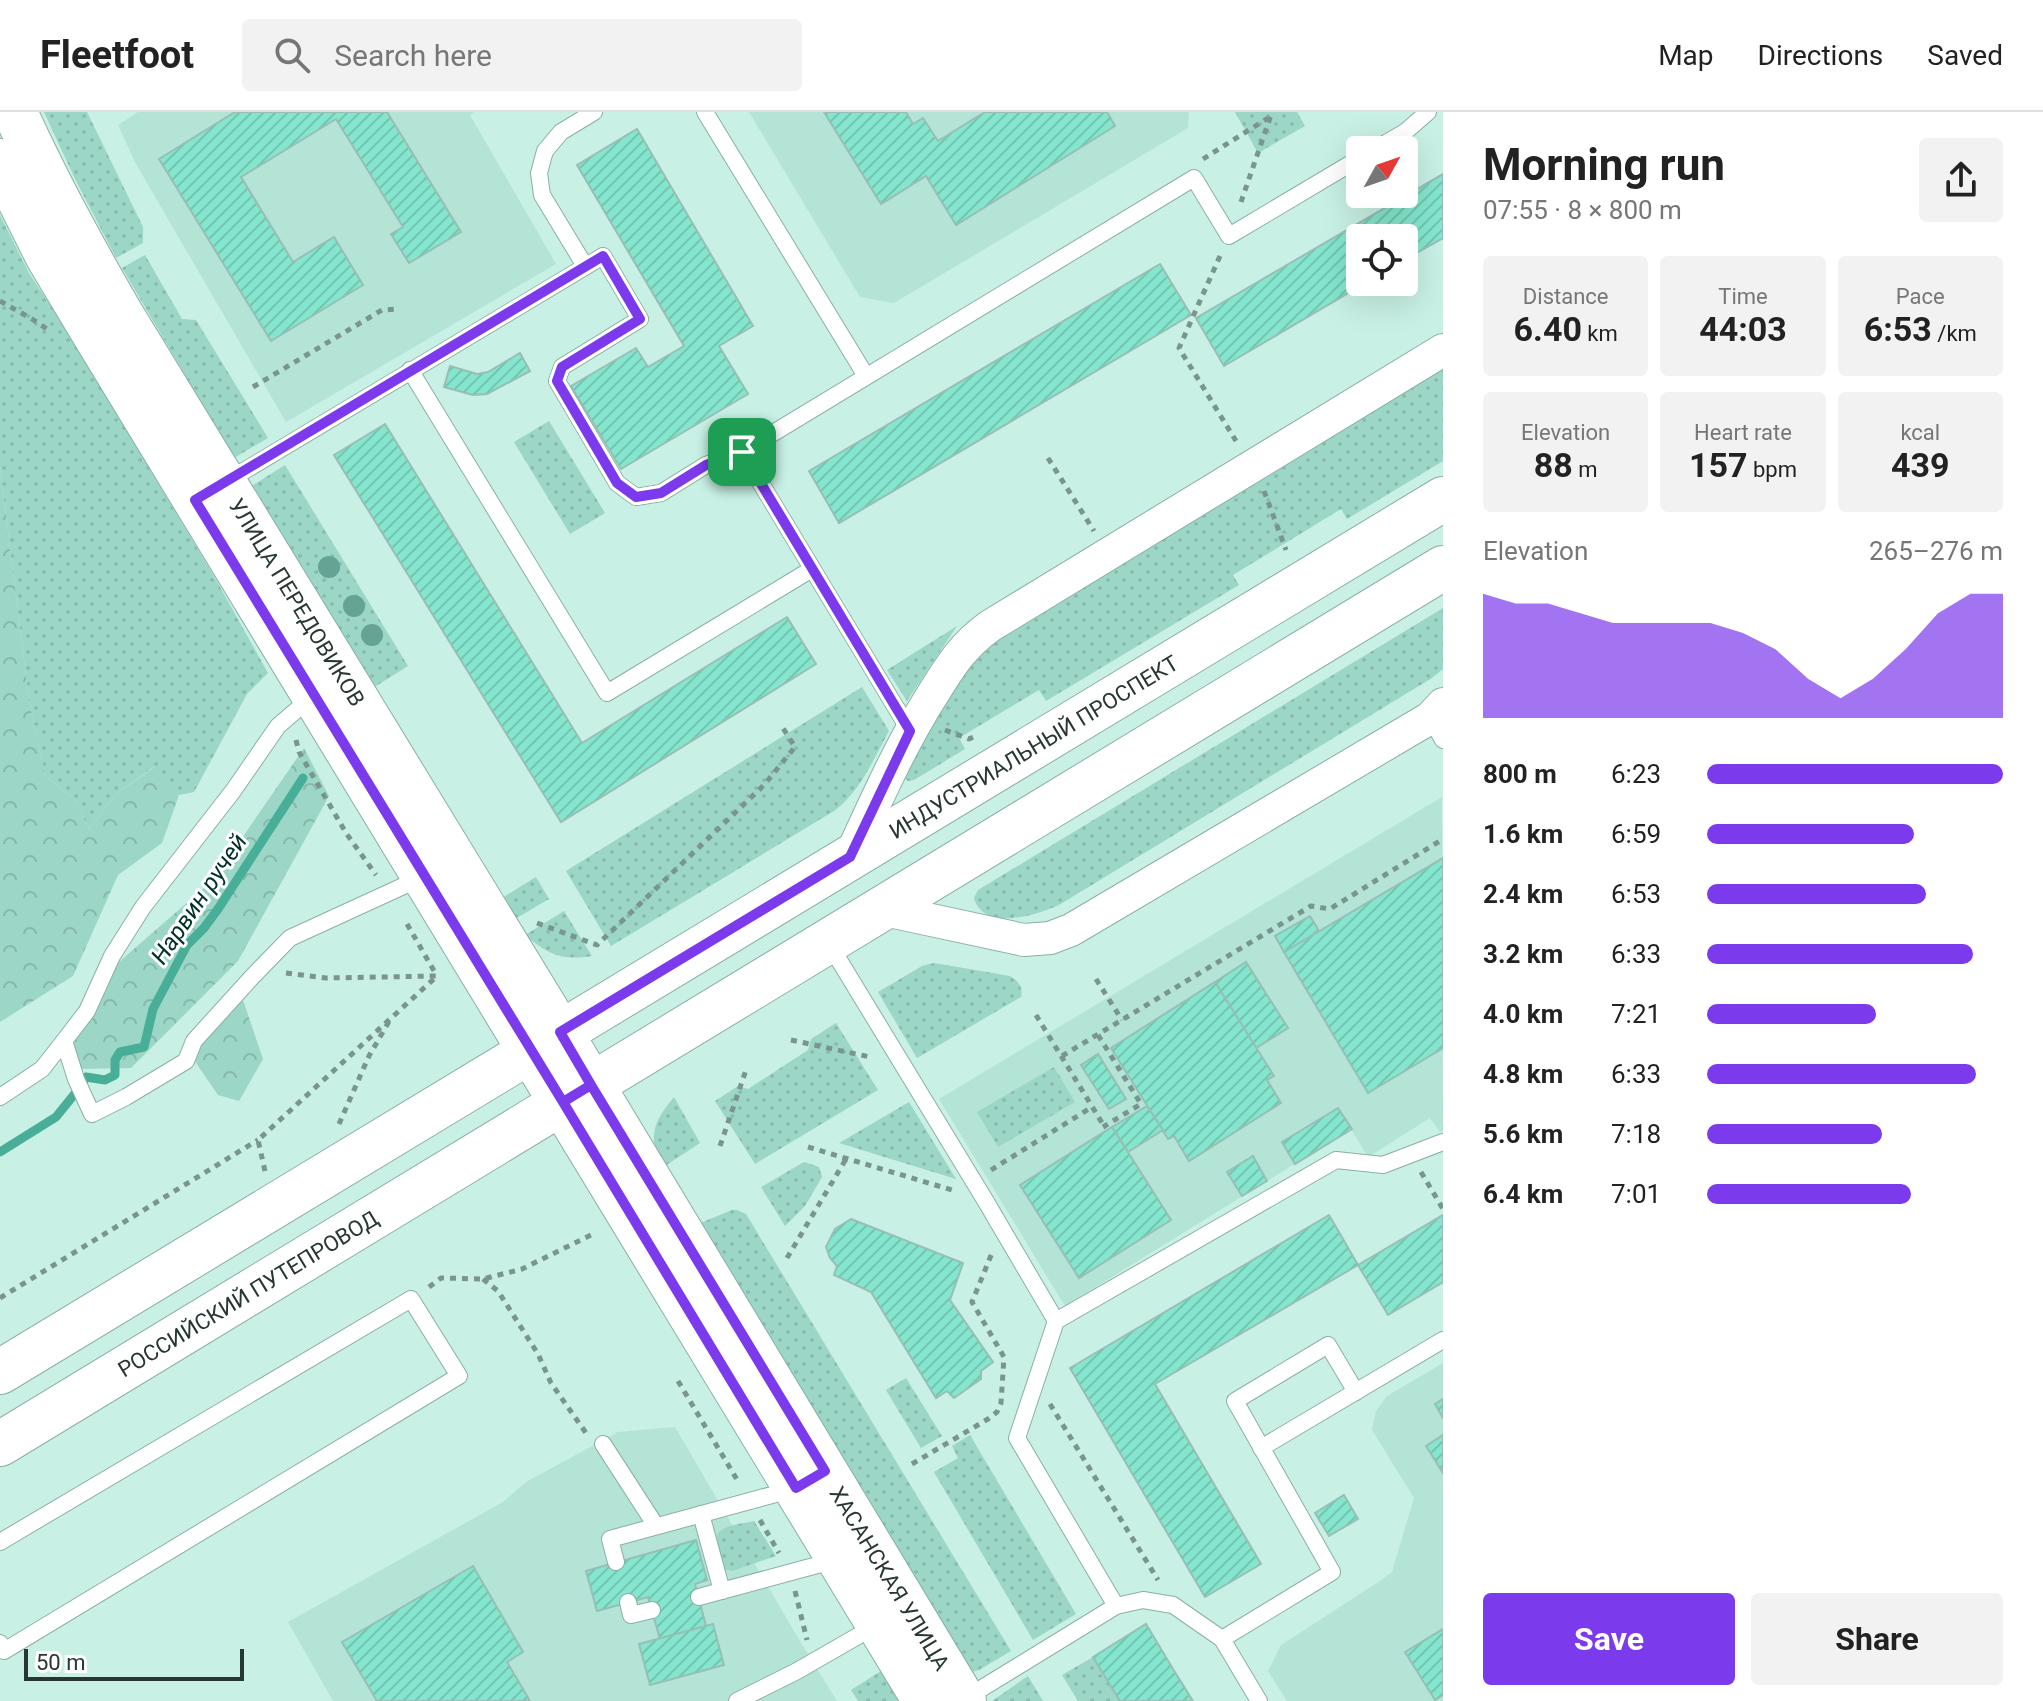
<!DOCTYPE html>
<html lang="en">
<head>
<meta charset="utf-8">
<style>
  body { margin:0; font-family:Roboto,sans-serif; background:#f2f2f2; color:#222; height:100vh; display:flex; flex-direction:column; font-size:30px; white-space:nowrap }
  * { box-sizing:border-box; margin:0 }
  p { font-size:26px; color:#767676 }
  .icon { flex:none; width:44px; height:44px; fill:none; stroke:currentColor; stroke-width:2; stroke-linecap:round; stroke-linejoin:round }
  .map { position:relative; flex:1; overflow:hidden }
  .drawer { display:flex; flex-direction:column; background:#fff; width:600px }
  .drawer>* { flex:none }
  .needle { width:52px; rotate:50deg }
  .buttons { position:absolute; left:1346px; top:24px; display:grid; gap:16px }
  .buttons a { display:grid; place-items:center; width:72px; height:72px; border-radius:8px; background:#fff; box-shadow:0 8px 32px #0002; font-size:40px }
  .scale { position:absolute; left:24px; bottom:20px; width:220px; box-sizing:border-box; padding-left:8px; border:4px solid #273732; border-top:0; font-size:22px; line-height:28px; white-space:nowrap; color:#273732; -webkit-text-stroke:6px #fff; paint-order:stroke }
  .pin { position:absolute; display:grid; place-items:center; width:68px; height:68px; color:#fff; margin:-34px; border-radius:16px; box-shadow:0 4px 12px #0006 }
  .round { display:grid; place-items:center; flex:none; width:84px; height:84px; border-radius:8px; background:#f2f2f2 }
  .overview { display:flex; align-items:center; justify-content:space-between; height:136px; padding:0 40px }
  h1 { font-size:44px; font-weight:700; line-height:60px }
  .metrics { display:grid; grid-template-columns:repeat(3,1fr); gap:12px; height:136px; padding:8px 40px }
  .metrics div { display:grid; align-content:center; border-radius:8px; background:#f2f2f2; text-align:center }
  .metrics b { font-size:34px; font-weight:700 }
  .metrics small { font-size:22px; font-weight:400 }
  .metrics p { font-size:22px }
  .chart { height:224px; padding:16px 40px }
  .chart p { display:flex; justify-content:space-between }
  .chart svg { width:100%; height:144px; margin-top:8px; fill:#7c3aed; opacity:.7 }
  .action { display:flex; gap:16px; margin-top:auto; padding:16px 40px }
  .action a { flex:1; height:92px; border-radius:8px; background:#7c3aed; color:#fff; font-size:32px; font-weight:700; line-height:92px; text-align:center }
  .action a+a { background:#f2f2f2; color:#222 }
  ul { padding:0 40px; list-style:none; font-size:26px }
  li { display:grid; grid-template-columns:128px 96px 1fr; align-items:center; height:60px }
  li i { height:20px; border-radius:10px; background:#7c3aed }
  header { display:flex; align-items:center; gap:48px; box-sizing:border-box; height:112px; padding:0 40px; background:#fff; border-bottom:2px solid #e0e0e0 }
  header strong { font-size:38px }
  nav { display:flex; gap:44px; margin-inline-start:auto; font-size:28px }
  .search { width:560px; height:72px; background:#f2f2f2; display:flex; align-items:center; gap:20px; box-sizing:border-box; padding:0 28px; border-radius:8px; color:#767676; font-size:30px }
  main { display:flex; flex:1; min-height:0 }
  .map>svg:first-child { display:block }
  .built { fill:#b3e4d6 }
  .grass { fill:url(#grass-dots) }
  .forest { fill:url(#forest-crowns) }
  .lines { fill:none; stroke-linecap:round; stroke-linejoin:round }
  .stream { stroke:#49ae97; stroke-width:9 }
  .building { fill:url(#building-hatch); stroke:#98bfb4; stroke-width:2 }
  .lane-casing { stroke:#8ab0a5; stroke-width:18 }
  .street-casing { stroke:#8ab0a5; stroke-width:34 }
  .secondary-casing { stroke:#8ab0a5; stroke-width:46 }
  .primary-casing { stroke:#8ab0a5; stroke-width:46 }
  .path { stroke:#79958d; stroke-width:5; stroke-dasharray:6 6; stroke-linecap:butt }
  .lane { stroke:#fff; stroke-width:16 }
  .street { stroke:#fff; stroke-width:32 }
  .secondary { stroke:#fff; stroke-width:44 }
  .primary { stroke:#fff; stroke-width:44 }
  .tree { fill:#65a395 }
  .route-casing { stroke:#fff; stroke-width:16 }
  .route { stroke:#7c3aed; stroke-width:10 }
  .labels { text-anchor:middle; stroke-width:6; stroke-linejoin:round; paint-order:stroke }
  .street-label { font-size:22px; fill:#273732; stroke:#fff }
  .water-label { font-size:24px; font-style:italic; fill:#013128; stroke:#fff }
</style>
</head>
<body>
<header>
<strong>Fleetfoot</strong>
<div class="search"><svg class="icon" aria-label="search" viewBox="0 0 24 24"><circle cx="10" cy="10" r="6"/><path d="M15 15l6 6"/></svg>Search here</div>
<nav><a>Map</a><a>Directions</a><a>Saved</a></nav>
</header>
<main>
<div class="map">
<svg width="1443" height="1589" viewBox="0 0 1443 1589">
  <defs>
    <pattern id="grass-dots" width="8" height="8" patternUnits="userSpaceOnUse" patternTransform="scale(2)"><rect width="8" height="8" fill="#9bd6c6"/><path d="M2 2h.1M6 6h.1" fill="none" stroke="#86b8ab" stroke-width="1.8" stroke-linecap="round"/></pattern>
    <pattern id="forest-crowns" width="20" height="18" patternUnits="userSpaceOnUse" patternTransform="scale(2)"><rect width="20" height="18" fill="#9bd6c6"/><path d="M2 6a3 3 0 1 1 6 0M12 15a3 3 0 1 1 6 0" fill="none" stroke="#86b8ab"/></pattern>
    <pattern id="building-hatch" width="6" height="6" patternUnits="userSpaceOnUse" patternTransform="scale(2)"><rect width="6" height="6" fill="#84e6ce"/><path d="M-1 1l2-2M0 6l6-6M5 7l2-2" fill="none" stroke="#72c6b1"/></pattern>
  </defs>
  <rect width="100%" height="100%" fill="#c8f0e4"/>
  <g class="built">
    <path d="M138,0H475L470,3L556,152L286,310L136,52L118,13Z"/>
    <path d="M749,0H1189L1188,16L894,191L860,185Z"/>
    <path d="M1442,685L1443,1019L1440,1020L1430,1006L1368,1045L1351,1017L1065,1194L939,987Z"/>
    <path d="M1443,1251V1589H1287L1268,1559L1281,1533L1380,1469L1392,1460L1414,1386L1372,1318L1376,1299L1387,1284Z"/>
    <path d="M675,1315L801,1531L837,1589H333L288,1510L503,1390L526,1370L618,1320Z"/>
  </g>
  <g class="grass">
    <path d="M44,0H87L143,115V131L116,146L75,67Z"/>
    <path d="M1235,0H1297L1305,14L1258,41Z"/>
    <path d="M0,103L29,161L66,217L140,341L215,466L268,561L247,582L194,680L179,683L155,654L116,682L89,717L74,686L45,664L29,588L0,355Z"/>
    <path d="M145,143L182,207L196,208L268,326L234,346L122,156Z"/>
    <path d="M1443,255V349L1347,407L1341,397L1233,463L1239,473L1046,589L1039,578L959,626L965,637L914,668L908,669L903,665L904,657L966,559L982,541L1000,526Z"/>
    <path d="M549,309L605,401L570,422L514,330Z"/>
    <path d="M285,353L408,554L373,576L250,375Z"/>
    <path d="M1443,496V557L1432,566L1059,793C1037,803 983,820 974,786L978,778Z"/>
    <path d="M957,514L907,589L887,558Z"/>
    <path d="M862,575L889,619C873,648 860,680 834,699L611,834L566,759Z"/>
    <path d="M536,765L549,787L515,807L502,786Z"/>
    <path d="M564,799L592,844C562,849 547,842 525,823Z"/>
    <path d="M934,851L1010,864C1019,870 1023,874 1021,885L917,946L878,880L922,854Z"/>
    <path d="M836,911L878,978L755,1052L715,989L738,974L748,977L808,938L811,927Z"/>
    <path d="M1054,955L1075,990L998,1035L977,1000Z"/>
    <path d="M674,985L700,1031L659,1058C651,1023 650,1014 674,985Z"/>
    <path d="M909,990L956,1067L839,1031Z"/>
    <path d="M804,1050L819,1055L822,1065L805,1094L785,1114L761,1075Z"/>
    <path d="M732,1098H737L746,1102L1011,1539L979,1558L964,1562L693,1114Z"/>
    <path d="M906,1266L942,1324L921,1336L886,1278Z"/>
    <path d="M970,1323L1076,1502L1033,1528L934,1360L958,1346L952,1334Z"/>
    <path d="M754,1409L776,1444L732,1459L724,1457C720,1451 719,1447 717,1440C710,1412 733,1414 754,1409Z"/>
    <path d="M1093,1545L1120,1589H1078L1062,1563Z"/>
    <path d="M881,1559L899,1589H858L851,1578Z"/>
    <path d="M1028,1564L1043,1589H992Z"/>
  </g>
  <g class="forest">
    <path d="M0,355L29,588L45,664L74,686L89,717L116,682L156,654L179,683L162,731L118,763L73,864L0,910Z"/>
    <path d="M304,636L329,684L238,849L131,956L78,957L72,930L96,900L119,850L213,768Z"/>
    <path d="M243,888L263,947L239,989L218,983L194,948L198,934Z"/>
  </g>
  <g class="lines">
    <path class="stream" d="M0,1040L56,1005L77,979L86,965L105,968L115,963V948L120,940L144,935L153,897L187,833L204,816L218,797L303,666"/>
  </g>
  <g class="building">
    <path d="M235,0H387L461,120L409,151L391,122L403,115L336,7L241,65L293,150L334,125L363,173L271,229L159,47Z"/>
    <path d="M824,0H906L913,12L923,6L938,29L985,0H1107L1115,14L956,113L926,64L881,92Z"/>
    <path d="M637,17L753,214L719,234L748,282L621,357L571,274L636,236L648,255L684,234L577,53Z"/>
    <path d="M1443,62V126L1404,148V126H1360V170H1367L1224,254L1196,206Z"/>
    <path d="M1160,152L1191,203L839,411L809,359Z"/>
    <path d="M520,241L530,259L487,282L473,283L444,275L450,254L477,262L488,260Z"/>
    <path d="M385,312L582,631L787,505L816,552L561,710L334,343Z"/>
    <path d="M1443,746V936L1368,981L1284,840Z"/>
    <path d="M1310,804L1319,819L1284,840L1275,824Z"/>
    <path d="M1246,850L1288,916L1256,936L1215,870Z"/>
    <path d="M1215,870L1274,964L1267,968L1281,991L1189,1049L1174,1024L1168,1027L1111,936Z"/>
    <path d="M1098,942L1126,987L1109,997L1081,953Z"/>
    <path d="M1147,994L1163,1018L1128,1040L1112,1015Z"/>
    <path d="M1338,996L1352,1017L1295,1052L1282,1030Z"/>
    <path d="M1112,1015L1171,1108L1079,1166L1020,1073Z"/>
    <path d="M1253,1044L1267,1069L1242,1084L1227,1060Z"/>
    <path d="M1329,1103L1358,1153L1155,1272L1261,1452L1205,1485L1070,1256Z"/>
    <path d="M1443,1103V1170L1388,1203L1358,1153Z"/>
    <path d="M851,1107L963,1151L950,1188L993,1250L981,1259V1267L954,1286L947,1279L936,1286L871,1180L834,1163L837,1154L830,1146L826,1135L835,1117Z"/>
    <path d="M1443,1287V1306L1435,1292Z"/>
    <path d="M1443,1323V1361L1426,1334Z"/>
    <path d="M1344,1383L1358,1407L1329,1424L1315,1401Z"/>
    <path d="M696,1428L707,1468L695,1472L706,1514L660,1527L648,1485L597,1499L586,1459Z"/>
    <path d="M473,1454L523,1540L507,1550L530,1589H377L342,1530Z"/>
    <path d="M713,1512L724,1553L650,1573L639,1532Z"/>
    <path d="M1146,1512L1173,1557L1193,1589H1120L1093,1545Z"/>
    <path d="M1443,1517V1583L1435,1588L1405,1540Z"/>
  </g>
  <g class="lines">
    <g class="lane-casing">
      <g id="lane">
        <path d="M705,0L866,264"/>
        <path d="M1374,38L1405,20L1428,0"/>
        <path d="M585,154L542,83L539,61L545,39L561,20L594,0"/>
        <path d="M410,258L607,581L812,457"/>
        <path d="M742,340L910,619"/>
        <path d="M224,371L603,144L640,207L562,255L557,269L617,371L636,385L661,381L706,353L742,340L1194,66L1229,124L1360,46"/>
        <path d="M1430,606L1443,628"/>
        <path d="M828,830L985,1088L1056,1209"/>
        <path d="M64,929L76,967L92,1002L126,985L186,949L194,929L252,865L290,826L423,765"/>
        <path d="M0,985L42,957L64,929L87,899L112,844L143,795L233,679L278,614L313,584"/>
        <path d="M603,1332L656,1414"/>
        <path d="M1261,1336L1443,1228"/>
        <path d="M701,1402L722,1479"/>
        <path d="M0,1430L411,1187L459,1264L4,1539L0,1531"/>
        <path d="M616,1450L610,1427L794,1377"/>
        <path d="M699,1485L836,1448"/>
        <path d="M628,1490L631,1503L652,1498"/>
        <path d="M1116,1494L1017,1326L1056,1209L1336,1048L1383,1053L1443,1030"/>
        <path d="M1222,1527L1332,1460L1235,1289L1328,1233L1356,1280"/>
        <path d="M966,1586L1116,1494L1143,1488L1173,1493L1222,1527L1259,1589"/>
        <path d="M737,1589L797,1559L877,1513"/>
      </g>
    </g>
    <g class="street-casing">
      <g id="street">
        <path d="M850,745C875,691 899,636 931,585C950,555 961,535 990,514L1443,238"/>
        <path d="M880,797L1024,828L1050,826L1071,818L1430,606L1443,592"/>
      </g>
    </g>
    <g class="secondary-casing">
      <g id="secondary">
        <path id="s1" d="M15,0C47,71 82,135 121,202L560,920L964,1589"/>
        <path d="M0,49L48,145L93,220L925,1589"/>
      </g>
    </g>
    <g class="primary-casing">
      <g id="primary">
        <path id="s2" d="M0,1260L1443,387"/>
        <path id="s3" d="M0,1332L1443,456"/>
      </g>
    </g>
    <g class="path">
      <path d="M1203,47L1268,6"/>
      <path d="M1241,90L1272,0"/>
      <path d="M1220,144L1179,236L1236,329"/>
      <path d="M0,189L32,207L47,217"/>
      <path d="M253,275L382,198L399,197"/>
      <path d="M1048,346L1094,419"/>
      <path d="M1264,379L1286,438"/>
      <path d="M945,618L969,627L976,624"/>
      <path d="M296,628L299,640L346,721L376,763"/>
      <path d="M537,811L597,833L764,673L795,635L781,613"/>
      <path d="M407,812L437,864"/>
      <path d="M286,861L326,866L436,864"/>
      <path d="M1096,867L1122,908"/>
      <path d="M1036,903L1104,1014"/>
      <path d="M1098,923L1141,992L1103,1015"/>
      <path d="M791,928L870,945"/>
      <path d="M1062,944L1311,794L1330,797L1443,727"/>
      <path d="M339,1012L369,944L391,906"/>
      <path d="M720,1034L747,955"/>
      <path d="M808,1035L952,1078"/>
      <path d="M991,1058L1092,995"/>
      <path d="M265,1059L258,1028L437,864"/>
      <path d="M1421,1060L1443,1097"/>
      <path d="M787,1146L846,1047"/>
      <path d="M483,1167L498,1179L538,1242L551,1271L586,1321"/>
      <path d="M429,1175L441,1166L483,1167L522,1157L591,1123"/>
      <path d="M0,1186L258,1028"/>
      <path d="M678,1269L739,1371"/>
      <path d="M1050,1292L1158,1468"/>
      <path d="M912,1352L988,1307L997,1300L1001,1291L1004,1245L972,1190L992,1141"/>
      <path d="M760,1408L779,1441"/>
      <path d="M795,1479L807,1528"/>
    </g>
    <use href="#lane" class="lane"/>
    <use href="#street" class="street"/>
    <use href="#secondary" class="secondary"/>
    <use href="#primary" class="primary"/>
  </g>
  <g class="tree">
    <circle cx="329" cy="455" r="11"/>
    <circle cx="354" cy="494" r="11"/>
    <circle cx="372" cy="523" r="11"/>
  </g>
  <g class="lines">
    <g class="route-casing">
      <path id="route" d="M742,340L910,619L850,745L560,920L591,973L563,990L796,1376L825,1359L591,973L563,990L195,388L603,144L640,207L562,255L557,269L617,371L636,385L661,381L706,353L742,340"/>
    </g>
    <use href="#route" class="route"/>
  </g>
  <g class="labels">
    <g class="street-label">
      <text dy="8" stroke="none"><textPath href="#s1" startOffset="566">УЛИЦА ПЕРЕДОВИКОВ</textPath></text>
      <text dy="8" stroke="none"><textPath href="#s2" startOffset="1208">ИНДУСТРИАЛЬНЫЙ ПРОСПЕКТ</textPath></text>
      <text dy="8" stroke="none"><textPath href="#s3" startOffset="290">РОССИЙСКИЙ ПУТЕПРОВОД</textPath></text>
      <text dy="8" stroke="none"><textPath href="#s1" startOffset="1708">ХАСАНСКАЯ УЛИЦА</textPath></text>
    </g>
    <g class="water-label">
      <text transform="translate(199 787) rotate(-56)" y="8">Нарвин ручей</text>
    </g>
  </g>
</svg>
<div class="buttons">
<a><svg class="needle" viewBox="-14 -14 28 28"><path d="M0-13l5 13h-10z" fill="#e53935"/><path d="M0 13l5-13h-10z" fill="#767676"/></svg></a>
<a><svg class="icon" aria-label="locate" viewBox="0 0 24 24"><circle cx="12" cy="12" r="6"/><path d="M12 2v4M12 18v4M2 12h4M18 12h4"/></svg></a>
</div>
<div class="scale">50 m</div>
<div class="pin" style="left:742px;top:340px;background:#1e9e55"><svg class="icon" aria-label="arrive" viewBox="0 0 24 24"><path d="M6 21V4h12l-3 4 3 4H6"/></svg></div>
</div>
<section class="drawer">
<div class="overview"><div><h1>Morning run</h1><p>07:55 · 8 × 800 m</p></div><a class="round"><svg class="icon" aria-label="share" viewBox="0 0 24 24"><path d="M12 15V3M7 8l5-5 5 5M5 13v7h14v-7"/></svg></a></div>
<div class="metrics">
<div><p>Distance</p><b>6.40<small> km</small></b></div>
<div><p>Time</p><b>44:03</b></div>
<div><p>Pace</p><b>6:53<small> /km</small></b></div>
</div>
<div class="metrics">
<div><p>Elevation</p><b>88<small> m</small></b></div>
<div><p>Heart rate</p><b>157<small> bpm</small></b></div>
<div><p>kcal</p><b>439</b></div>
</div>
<div class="chart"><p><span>Elevation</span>265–276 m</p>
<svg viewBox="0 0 160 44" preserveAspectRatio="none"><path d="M0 44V6L10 9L20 9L30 12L40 15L50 15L60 15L70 15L80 18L90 23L100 32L110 38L120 32L130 23L140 12L150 6L160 6V44z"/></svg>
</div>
<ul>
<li><b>800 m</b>6:23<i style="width:100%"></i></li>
<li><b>1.6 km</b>6:59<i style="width:70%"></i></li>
<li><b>2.4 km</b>6:53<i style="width:74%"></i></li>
<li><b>3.2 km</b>6:33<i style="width:90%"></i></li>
<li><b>4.0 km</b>7:21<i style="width:57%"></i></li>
<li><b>4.8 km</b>6:33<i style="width:91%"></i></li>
<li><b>5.6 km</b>7:18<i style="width:59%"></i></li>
<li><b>6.4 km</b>7:01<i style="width:69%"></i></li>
</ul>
<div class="action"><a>Save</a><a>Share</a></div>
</section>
</main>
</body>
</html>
